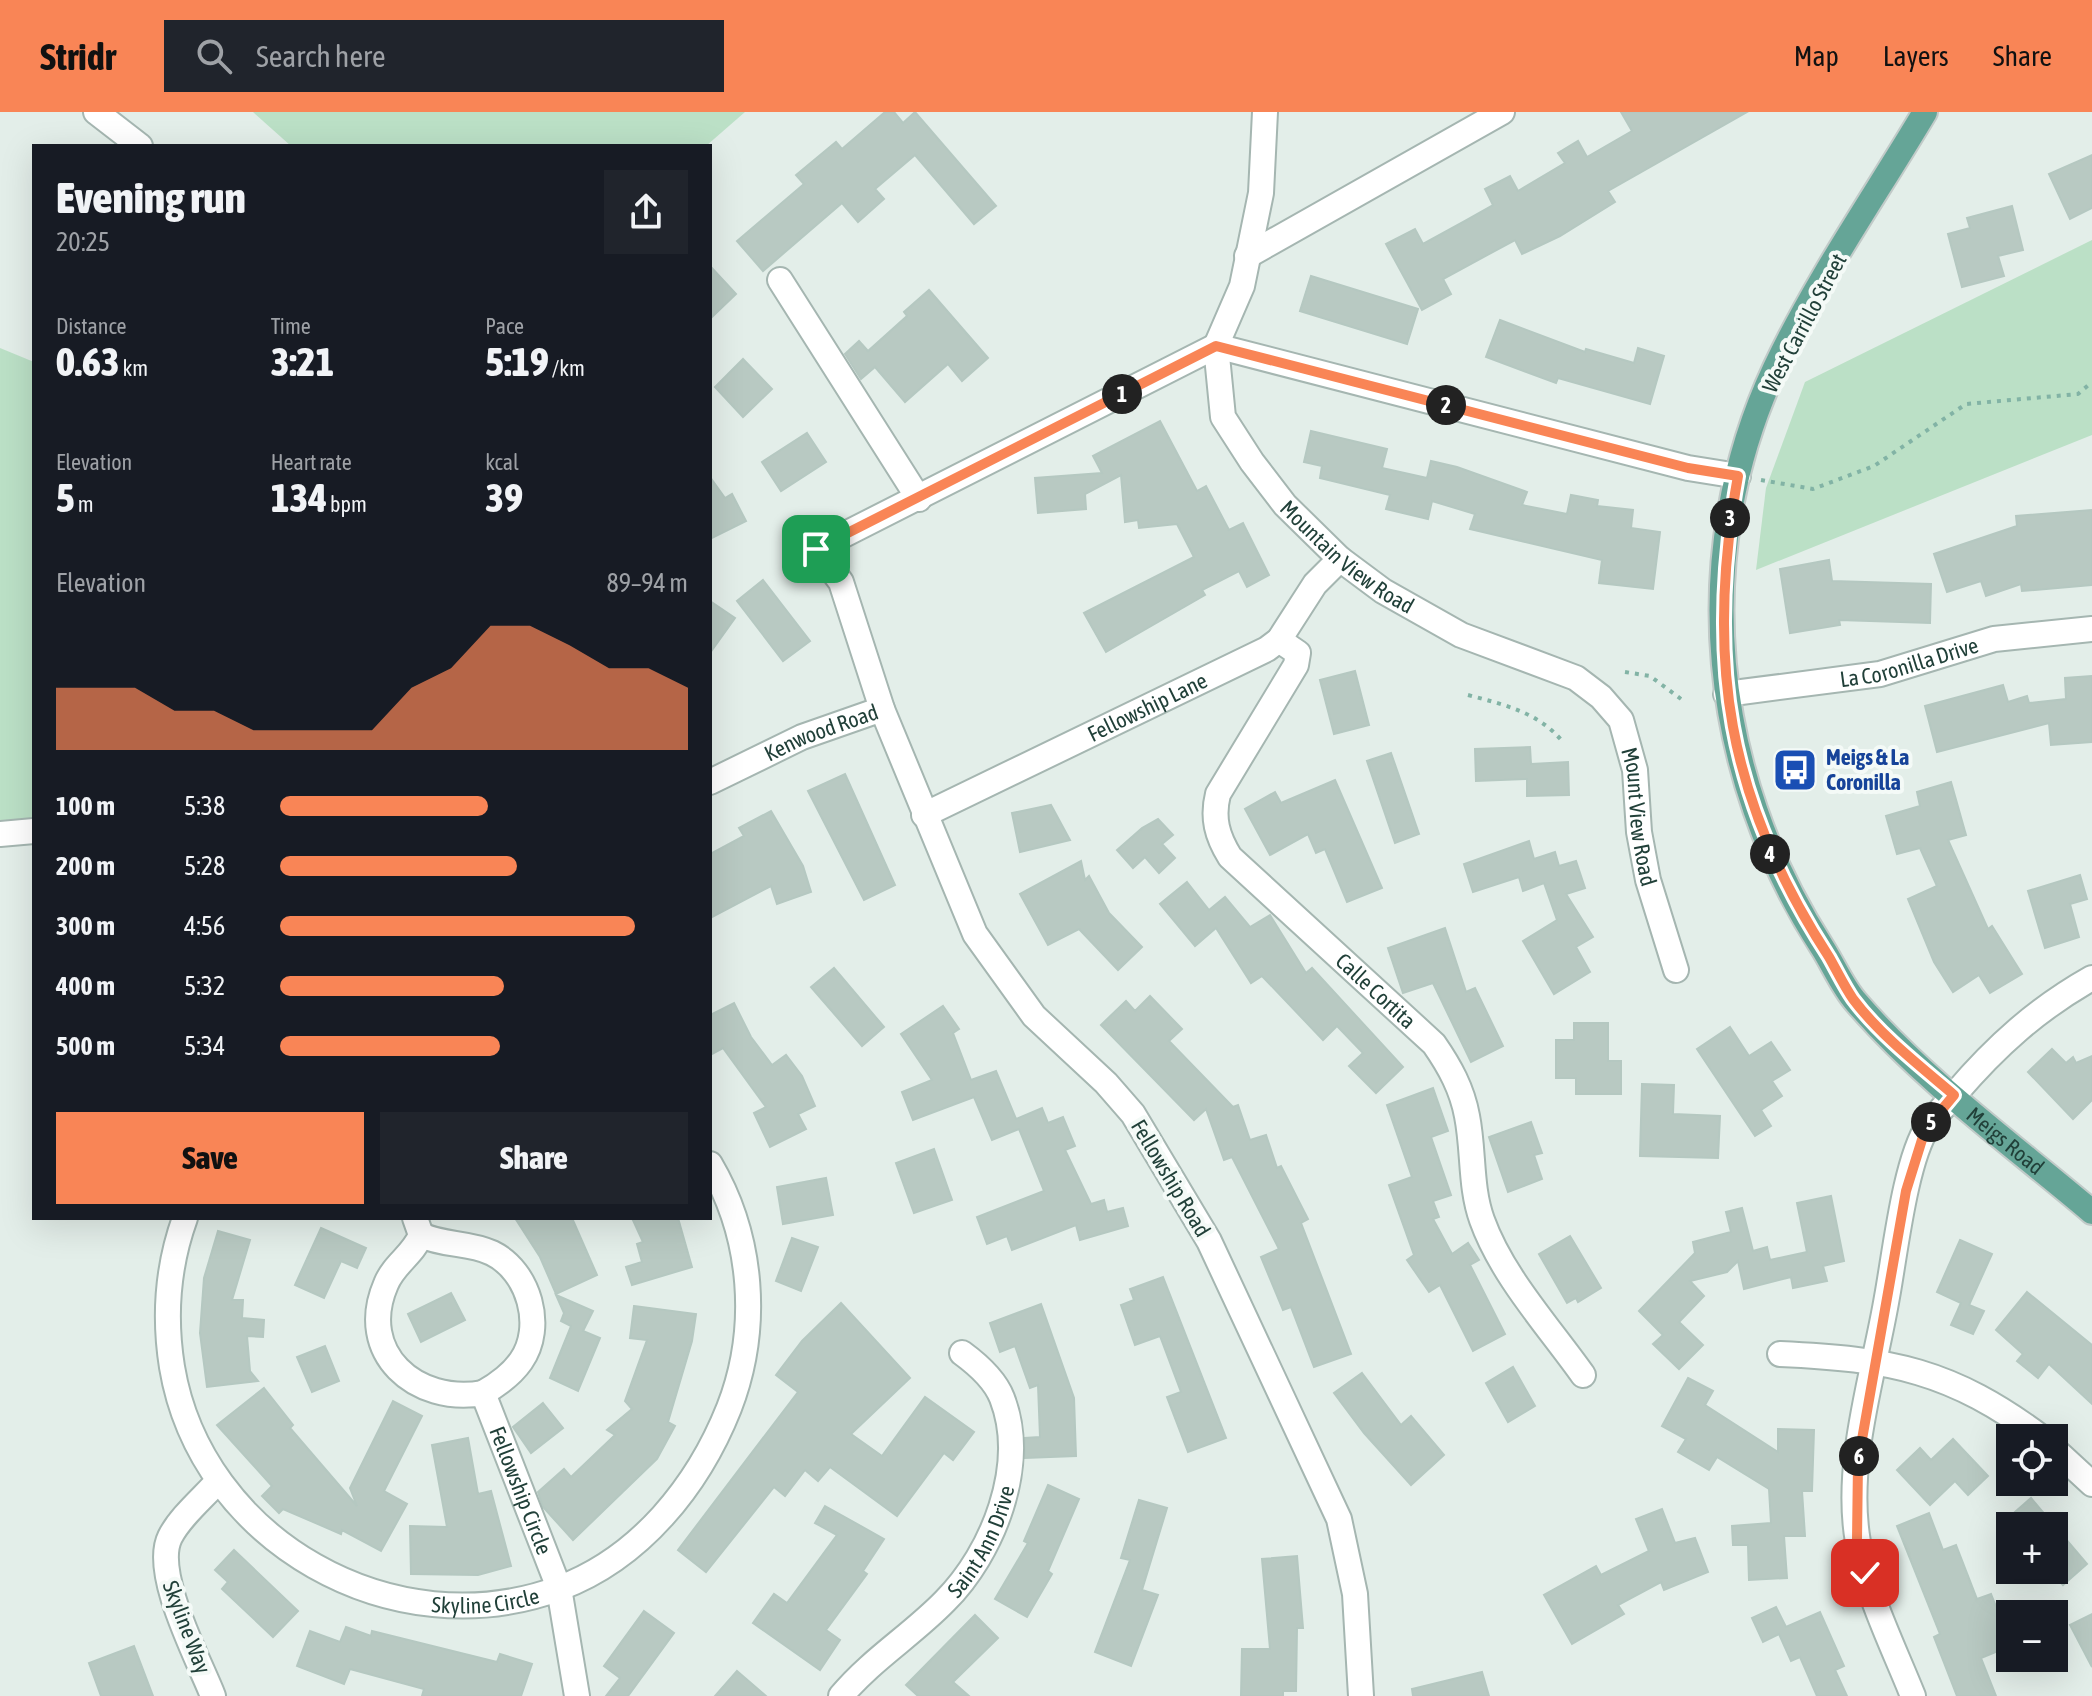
<!DOCTYPE html>
<html lang="en">
<head>
<meta charset="utf-8">
<style>
  body { margin:0; font-family:"Asap Condensed",sans-serif; background:#20242c; color:#f1f3f6; height:100vh; display:flex; flex-direction:column; font-size:30px; white-space:nowrap }
  * { box-sizing:border-box; margin:0 }
  p { font-size:26px; color:#9ea1a6 }
  .icon { flex:none; width:44px; height:44px; fill:none; stroke:currentColor; stroke-width:2; stroke-linecap:round; stroke-linejoin:round }
  .map { position:relative; flex:1; overflow:hidden }
  .panel { position:absolute; left:32px; top:32px; width:680px; height:1076px; display:flex; flex-direction:column; background:#171b24; border-radius:0px; box-shadow:0 8px 32px #0002 }
  .panel>* { flex:none }
  .fabs { position:absolute; left:1996px; top:1312px; display:grid; gap:16px }
  .fabs a { display:grid; place-items:center; width:72px; height:72px; border-radius:0px; background:#171b24; box-shadow:0 8px 32px #0002; font-size:40px }
  .pin { position:absolute; display:grid; place-items:center; width:68px; height:68px; color:#fff; margin:-34px; border-radius:16px; box-shadow:0 4px 12px #0006 }
  .km { position:absolute; width:40px; height:40px; margin:-20px; border-radius:50%; background:#222; color:#fff; font-size:22px; line-height:40px; text-align:center }
  .round { display:grid; place-items:center; flex:none; width:84px; height:84px; border-radius:0px; background:#20242c }
  .overview { display:flex; align-items:center; justify-content:space-between; height:136px; padding:0 24px }
  h1 { font-size:44px; font-weight:800; line-height:60px }
  .figures { display:grid; grid-template-columns:repeat(3,1fr); gap:12px; height:136px; padding:8px 24px }
  .figures div { display:grid; align-content:center }
  .figures b { font-size:40px; font-weight:800 }
  .figures small { font-size:22px; font-weight:400 }
  .figures p { font-size:22px }
  .chart { height:224px; padding:16px 24px }
  .chart p { display:flex; justify-content:space-between }
  .chart svg { width:100%; height:144px; margin-top:8px; fill:#f98556; opacity:.7 }
  .action { display:flex; gap:16px; margin-top:auto; padding:16px 24px }
  .action a { flex:1; height:92px; border-radius:0px; background:#f98556; color:#111; font-size:32px; font-weight:800; line-height:92px; text-align:center }
  .action a+a { background:#20242c; color:#f1f3f6 }
  ul { padding:0 24px; list-style:none; font-size:26px }
  li { display:grid; grid-template-columns:128px 96px 1fr; align-items:center; height:60px }
  li i { height:20px; border-radius:10px; background:#f98556 }
  header { display:flex; align-items:center; gap:48px; box-sizing:border-box; height:112px; padding:0 40px; background:#f98556; color:#111 }
  header strong { font-size:38px }
  nav { display:flex; gap:44px; margin-inline-start:auto; font-size:28px }
  .search { width:560px; height:72px; background:#20242c; display:flex; align-items:center; gap:20px; box-sizing:border-box; padding:0 28px; border-radius:0px; color:#9ea1a6; font-size:30px }
  .map>svg:first-child { display:block }
  .green { fill:#bbe0c6 }
  .building { fill:#b8c9c2; stroke:#b5c8c1; stroke-width:2 }
  .lines { fill:none; stroke-linecap:round; stroke-linejoin:round }
  .minor-casing { stroke:#a5b6b1; stroke-width:28 }
  .major-casing { stroke:#c1cac8; stroke-width:28 }
  .path { stroke:#82b3a5; stroke-width:4; stroke-dasharray:4 6; stroke-linecap:butt }
  .minor { stroke:#fff; stroke-width:24 }
  .major { stroke:#65a597; stroke-width:24 }
  .route-casing { stroke:#fff; stroke-width:16 }
  .route { stroke:#f98556; stroke-width:10 }
  .labels { text-anchor:middle; stroke-width:8; stroke-linejoin:round; paint-order:stroke }
  .street-label { font-size:22px; fill:#214039; stroke:#f4faf7 }
  .transit-label { font-size:22px; font-weight:bold; fill:#164399; stroke:#f4faf7; text-anchor:start }
</style>
</head>
<body>
<header>
<strong>Stridr</strong>
<div class="search"><svg class="icon" aria-label="search" viewBox="0 0 24 24"><circle cx="10" cy="10" r="6"/><path d="M15 15l6 6"/></svg>Search here</div>
<nav><a>Map</a><a>Layers</a><a>Share</a></nav>
</header>
<div class="map">
<svg width="2092" height="1584" viewBox="0 0 2092 1584">
  <rect width="100%" height="100%" fill="#e3eee9"/>
  <g class="green">
    <path d="M253,0H745L706,34H291Z"/>
    <path d="M2092,128V323L1756,458L1766,376L1805,270Z"/>
    <path d="M0,236L34,250V719L0,722Z"/>
  </g>
  <g class="building">
    <path d="M885,0H894L903,11L915,0L996,94L974,112L915,43L875,77L884,87L858,110L842,91L763,159L737,129L804,72L796,63L836,30L842,37Z"/>
    <path d="M1621,0H1747L1608,79L1615,90L1560,124L1522,142L1515,128L1443,167L1451,182L1422,198L1386,132L1415,117L1423,132L1465,109L1493,93L1485,77L1510,64L1518,79L1565,51L1558,41L1578,29L1587,45L1632,19Z"/>
    <path d="M2092,43V96L2070,107L2049,62Z"/>
    <path d="M2012,94L2023,138L1998,144L2004,164L1962,175L1948,122L1970,116L1967,106Z"/>
    <path d="M710,154L736,182L710,207Z"/>
    <path d="M1311,164L1418,197L1407,232L1300,199Z"/>
    <path d="M929,178L988,246L962,269L948,252L905,290L875,255L861,267L845,242L859,229L868,239L907,204L904,200Z"/>
    <path d="M1500,208L1585,240L1586,237L1634,251L1638,236L1664,244L1650,292L1558,266L1556,271L1486,245Z"/>
    <path d="M743,247L772,277L743,305L715,275Z"/>
    <path d="M1160,309L1197,379L1206,374L1229,418L1243,411L1269,463L1247,475L1239,459L1202,478L1205,483L1106,540L1084,501L1194,445L1177,412L1139,416L1138,408L1125,410L1121,363L1085,382L1086,397L1038,401L1035,366L1102,361L1093,344Z"/>
    <path d="M1311,319L1387,337L1382,356L1427,366L1431,349L1457,355L1527,380L1522,393L1567,402L1571,383L1598,388L1597,394L1633,398L1631,416L1660,420L1653,477L1599,471L1602,448L1470,417L1475,402L1432,389L1428,407L1386,397L1390,383L1320,366L1322,354L1304,350Z"/>
    <path d="M807,321L826,350L781,379L762,350Z"/>
    <path d="M710,365L725,386L732,382L746,409L710,427Z"/>
    <path d="M2092,398V473L2022,479L2021,472L1986,484L1981,469L1947,480L1934,442L2017,414L2016,404Z"/>
    <path d="M1829,448L1832,469L1931,472L1930,511L1839,508L1840,513L1790,521L1780,457Z"/>
    <path d="M763,468L810,529L783,549L737,489Z"/>
    <path d="M710,489L735,506L710,541Z"/>
    <path d="M1355,559L1369,613L1334,622L1320,568Z"/>
    <path d="M2092,564V630L2051,633L2049,611L1937,640L1925,594L2003,573L2008,590L2027,584L2029,591L2066,587L2065,566Z"/>
    <path d="M1530,635L1531,652L1568,650L1569,683L1527,684V667L1476,669L1475,637Z"/>
    <path d="M1391,641L1419,722L1395,731L1367,649Z"/>
    <path d="M845,662L895,773L864,788L808,679Z"/>
    <path d="M1335,668L1382,776L1347,790L1325,737L1316,741L1308,722L1270,743L1245,697L1275,680L1281,691Z"/>
    <path d="M1951,670L1966,723L1948,728L1988,817L1992,814L2022,862L1990,881L1979,863L1953,880L1934,850L1908,787L1937,774L1920,736L1897,742L1886,704L1920,694L1917,680Z"/>
    <path d="M1051,693L1070,728L1020,740L1012,701Z"/>
    <path d="M771,699L803,754L811,780L777,792L771,774L710,806V742L744,724L739,716Z"/>
    <path d="M1158,707L1173,723L1162,732L1175,746L1159,761L1145,745L1133,756L1117,738L1142,716Z"/>
    <path d="M1529,729L1534,747L1555,740L1559,754L1576,749L1585,776L1566,782L1593,825L1576,835L1590,860L1554,882L1523,829L1557,808L1544,771L1523,779L1519,765L1473,780L1464,752Z"/>
    <path d="M1081,749L1085,768L1089,764L1109,801L1142,835L1118,858L1079,817L1048,833L1020,782Z"/>
    <path d="M2080,763L2087,787L2070,792L2079,825L2045,836L2028,779Z"/>
    <path d="M1187,770L1209,798L1225,785L1250,815L1270,803L1306,861L1312,856L1403,955L1376,981L1349,954L1363,941L1337,914L1323,928L1262,864L1251,871L1216,816L1195,834L1160,792Z"/>
    <path d="M1445,816L1466,880L1475,876L1503,934L1471,950L1433,871L1403,881L1388,836Z"/>
    <path d="M834,856L884,915L862,934L811,875Z"/>
    <path d="M1150,884L1182,917L1169,929L1233,995L1238,993L1250,1028L1266,1023L1277,1056L1281,1054L1308,1107L1301,1111L1351,1242L1314,1255L1291,1195L1283,1198L1261,1145L1279,1137L1232,1045L1224,1048L1206,997L1194,1008L1101,913L1126,889L1135,899Z"/>
    <path d="M734,891L751,925L772,953L786,943L802,964L815,994L798,1002L806,1017L770,1035L754,1001L766,995L723,936L710,943V903Z"/>
    <path d="M943,894L959,917L953,921L971,968L996,959L1016,1007L1042,996L1048,1011L1063,1005L1075,1034L1065,1038L1091,1092L1104,1088L1107,1100L1123,1096L1128,1114L1080,1128L1076,1113L1012,1138L1007,1124L987,1132L977,1105L1044,1079L1019,1017L992,1028L974,985L913,1008L902,980L932,968L901,922Z"/>
    <path d="M1574,911H1608V949H1621V982H1576V966H1556V928H1574Z"/>
    <path d="M1730,915L1749,944L1771,930L1790,958L1772,969L1782,984L1761,998L1771,1014L1755,1024L1697,937Z"/>
    <path d="M2052,937L2066,951L2073,945L2076,951L2092,944V988L2073,1007L2028,960Z"/>
    <path d="M1642,972L1674,973L1673,1002L1720,1004L1718,1046L1640,1044Z"/>
    <path d="M1433,976L1448,1019L1431,1025L1451,1083L1433,1089L1439,1105L1433,1107L1452,1142L1468,1131L1479,1148L1470,1153L1505,1222L1473,1239L1440,1173L1429,1180L1407,1148L1414,1143L1389,1073L1412,1065L1387,993Z"/>
    <path d="M1531,1010L1542,1041L1534,1043L1542,1067L1508,1080L1489,1025Z"/>
    <path d="M934,1037L952,1088L914,1101L896,1051Z"/>
    <path d="M826,1066L833,1103L783,1112L777,1075Z"/>
    <path d="M1831,1084L1844,1149L1823,1154L1827,1169L1793,1176L1791,1165L1744,1177L1738,1149L1727,1160L1690,1169L1704,1184L1679,1210L1703,1233L1679,1257L1653,1232L1663,1223L1639,1199L1695,1141L1693,1130L1731,1120L1726,1100L1742,1096L1753,1139L1767,1135L1770,1148L1807,1140L1797,1091Z"/>
    <path d="M515,1106H572L597,1163L556,1182L540,1145Z"/>
    <path d="M632,1106H678L692,1155L632,1173L626,1155L642,1150L637,1132L643,1130Z"/>
    <path d="M321,1116L366,1136L357,1156L341,1149L324,1186L295,1173Z"/>
    <path d="M218,1119L250,1128L232,1188H243L242,1206L264,1208L263,1225L247,1224L250,1259L258,1269L207,1275L200,1221L204,1166Z"/>
    <path d="M1570,1124L1601,1176L1578,1190L1576,1186L1567,1191L1539,1142Z"/>
    <path d="M792,1126L818,1135L801,1179L776,1169Z"/>
    <path d="M1960,1128L1992,1142L1969,1193L1984,1199L1973,1222L1951,1213L1961,1191L1937,1180Z"/>
    <path d="M1163,1165L1226,1326L1188,1340L1167,1285L1181,1280L1160,1224L1135,1233L1121,1193L1134,1188L1130,1177Z"/>
    <path d="M2027,1180L2092,1233V1292L2049,1252L2038,1266L2017,1249L2023,1242L1996,1218Z"/>
    <path d="M451,1181L465,1208L421,1230L408,1202Z"/>
    <path d="M556,1183L593,1199L583,1219L600,1226L578,1279L550,1266L571,1214L561,1209L564,1201Z"/>
    <path d="M841,1191L910,1266L851,1322L882,1344L925,1285L974,1320L953,1348L944,1341L897,1404L830,1355L818,1369L805,1358L785,1384L774,1375L706,1460L678,1438L798,1280L776,1263L802,1229Z"/>
    <path d="M1041,1192L1074,1286L1076,1344L1025,1346V1326L1040,1325L1038,1273L1030,1276L1015,1234L1000,1240L990,1211Z"/>
    <path d="M634,1194L696,1202L692,1229L668,1310L675,1314L657,1347L573,1428L543,1395L538,1380L564,1357L571,1365L615,1323L607,1318L632,1297L625,1289L647,1228L630,1226Z"/>
    <path d="M325,1234L339,1269L312,1280L297,1245Z"/>
    <path d="M1513,1255L1535,1294L1508,1310L1486,1271Z"/>
    <path d="M1362,1261L1401,1313L1411,1304L1444,1343L1411,1373L1364,1321L1334,1281Z"/>
    <path d="M1688,1266L1713,1279L1705,1293L1778,1340V1317L1814,1318L1812,1379H1802L1805,1424H1784L1787,1466L1749,1468L1748,1433H1733L1732,1414L1771,1411L1769,1377L1717,1345L1709,1358L1678,1340L1686,1327L1662,1314Z"/>
    <path d="M264,1276L293,1313L290,1316L357,1394L350,1376L393,1289L422,1304L384,1379L407,1392L381,1439L342,1418L341,1422L283,1397L279,1401L262,1384L272,1374L217,1313Z"/>
    <path d="M543,1291L563,1316L531,1341L513,1315Z"/>
    <path d="M468,1326L478,1382L491,1379L511,1454L478,1463L411,1462L410,1414L447,1415L432,1333Z"/>
    <path d="M1953,1327L1988,1364L1968,1383L1955,1369L1930,1393L1897,1358L1920,1336L1931,1348Z"/>
    <path d="M1048,1373L1079,1387L1048,1459L1052,1462L1027,1505L995,1487L1028,1431L1024,1429Z"/>
    <path d="M2031,1386L2087,1452L2063,1473L2054,1463V1414H1999Z"/>
    <path d="M1139,1388L1167,1396L1142,1478L1158,1483L1131,1554L1095,1540L1130,1448L1121,1446Z"/>
    <path d="M825,1394L884,1427L863,1459L867,1462L826,1518L840,1528L820,1558L753,1511L774,1482L787,1491L837,1423L815,1411Z"/>
    <path d="M1662,1397L1675,1431L1695,1426L1708,1460L1664,1478L1661,1470L1618,1493L1624,1502L1572,1532L1544,1483L1596,1454L1601,1463L1649,1439L1636,1407Z"/>
    <path d="M1929,1401L1943,1438L1956,1433L1977,1487L1991,1482L2010,1530V1534L1981,1546L1996,1584H1957L1934,1525L1940,1522L1897,1414Z"/>
    <path d="M234,1438L298,1499L273,1525L222,1477L228,1470L215,1458Z"/>
    <path d="M1297,1444L1303,1516H1297L1296,1579H1283V1584H1241L1242,1537H1270L1262,1447Z"/>
    <path d="M1776,1495L1786,1515L1820,1500L1844,1554L1835,1558L1847,1584H1817L1800,1545L1791,1549L1779,1522L1763,1530L1752,1506Z"/>
    <path d="M644,1499L674,1521L628,1584H606L620,1566L604,1554Z"/>
    <path d="M2092,1502V1555L2070,1513Z"/>
    <path d="M975,1503L998,1526L953,1570L969,1584H918L906,1573Z"/>
    <path d="M346,1515L371,1524L372,1519L497,1550L500,1542L532,1552L521,1584H422L424,1577L350,1557L344,1572L297,1554L310,1519L340,1530Z"/>
    <path d="M134,1534L153,1584H101L89,1551Z"/>
    <path d="M737,1559L766,1584H715Z"/>
    <path d="M1482,1560L1489,1584H1413L1412,1577Z"/>
  </g>
  <g class="lines">
    <g class="minor-casing">
      <g id="minor">
        <path d="M96,0L140,34"/>
        <path id="s1" d="M1265,0L1261,81L1242,174L1216,234L1223,305L1252,350L1285,393L1340,447L1383,479L1461,523L1576,566L1601,585L1621,608L1635,658L1639,720L1648,768L1676,858"/>
        <path d="M1247,144L1502,0"/>
        <path d="M780,168L919,387"/>
        <path id="s2" d="M1279,528L1298,541L1296,553L1218,682C1212,706 1217,724 1230,745L1434,932C1450,955 1462,977 1467,1004C1474,1039 1470,1075 1482,1108C1502,1164 1549,1215 1583,1263"/>
        <path id="s3" d="M1726,582L1880,562L1994,527L2092,517"/>
        <path id="s4" d="M710,670L802,625L882,597"/>
        <path id="s5" d="M924,703L1267,537L1279,528L1315,472L1340,447"/>
        <path d="M0,722L34,719"/>
        <path id="s6" d="M185,1106C168,1153 164,1205 172,1255C201,1429 394,1538 560,1476C640,1446 698,1374 729,1296C760,1216 753,1125 710,1052"/>
        <path id="s7" d="M415,1106L421,1123C413,1143 394,1152 386,1172C356,1241 416,1293 483,1281L559,1476L577,1584"/>
        <path d="M421,1123C444,1134 469,1130 492,1141C529,1159 545,1215 521,1249C512,1262 497,1273 483,1281"/>
        <path d="M1780,1242C1891,1247 1951,1258 2042,1326"/>
        <path d="M2054,1337L2092,1372"/>
        <path d="M213,1584C199,1548 152,1461 170,1425C180,1405 203,1386 218,1369"/>
        <path id="s8" d="M841,1584C872,1547 912,1523 945,1489C993,1441 1028,1353 1002,1286C995,1268 977,1252 962,1241"/>
        <path d="M1361,1584L1355,1482L1339,1407L1209,1129L1133,1002L1106,971L1034,904L975,822L882,597L841,470L816,437L1216,234L1688,356L1738,364"/>
        <path d="M1913,1584C1893,1534 1867,1483 1858,1430C1844,1351 1874,1262 1887,1185C1895,1142 1905,1049 1928,1014C1935,1003 1946,993 1955,982C1996,934 2037,897 2092,866"/>
      </g>
    </g>
    <g class="major-casing">
      <g id="major">
        <path id="s9" d="M1925,0C1875,84 1817,167 1775,256C1687,444 1711,663 1822,835C1833,852 1842,874 1856,890C1924,969 2013,1033 2092,1100"/>
      </g>
    </g>
    <g class="path">
      <path d="M1761,368L1813,377L1874,354L1966,292L2078,282L2092,270"/>
      <path d="M1625,560L1650,564L1681,587"/>
      <path d="M1468,583C1505,593 1538,600 1563,630"/>
    </g>
    <use href="#minor" class="minor"/>
    <use href="#major" class="major"/>
  </g>
  <g class="lines">
    <g class="route-casing">
      <path id="route" d="M816,437L1216,234L1688,356L1738,364C1705,547 1727,688 1829,845C1837,859 1844,874 1853,887C1880,923 1920,954 1954,983L1925,1018L1906,1079L1858,1350L1857,1428L1865,1461"/>
    </g>
    <use href="#route" class="route"/>
  </g>
  <defs>
    <g id="bus-square" transform="scale(2.3)"><rect x="-9" y="-9" width="18" height="18" rx="4" fill="#1a4fb4" stroke="#f4faf7"/><path d="M-5-6H5V4H4V6H2V4H-2V6H-4V4H-5ZM-3.5-4V0h7V-4ZM-3.5 1.2v1.5H-2V1.2ZM2 1.2v1.5H3.5V1.2Z" fill="#fff"/></g>
  </defs>
  <g fill-rule="evenodd">
    <use href="#bus-square" x="1795" y="658"/>
  </g>
  <g class="labels">
    <g class="street-label">
      <text transform="translate(1804 211) rotate(-62)" y="8">West Carrillo Street</text>
      <text dy="8" stroke="none"><textPath href="#s1" startOffset="502">Mountain View Road</textPath></text>
      <text dy="8" stroke="none"><textPath href="#s3" startOffset="186">La Coronilla Drive</textPath></text>
      <text dy="8" stroke="none"><textPath href="#s5" startOffset="248">Fellowship Lane</textPath></text>
      <text dy="8" stroke="none"><textPath href="#s4" startOffset="122">Kenwood Road</textPath></text>
      <text dy="8" stroke="none"><textPath href="#s1" startOffset="924">Mount View Road</textPath></text>
      <text dy="8" stroke="none"><textPath href="#s2" startOffset="450">Calle Cortita</textPath></text>
      <text dy="8" stroke="none"><textPath href="#s9" startOffset="1172">Meigs Road</textPath></text>
      <text transform="translate(1171 1066) rotate(59)" y="8">Fellowship Road</text>
      <text dy="8" stroke="none"><textPath href="#s7" startOffset="366">Fellowship Circle</textPath></text>
      <text dy="8" stroke="none"><textPath href="#s8" startOffset="212">Saint Ann Drive</textPath></text>
      <text dy="8" stroke="none"><textPath href="#s6" startOffset="582">Skyline Circle</textPath></text>
      <text transform="translate(187 1515) rotate(69)" y="8">Skyline Way</text>
    </g>
    <g class="transit-label">
      <text x="1826" y="653">Meigs &amp; La<tspan x="1826" dy="25">Coronilla</tspan></text>
    </g>
  </g>
</svg>
<div class="fabs">
<a><svg class="icon" aria-label="locate" viewBox="0 0 24 24"><circle cx="12" cy="12" r="6"/><path d="M12 2v4M12 18v4M2 12h4M18 12h4"/></svg></a>
<a>+</a>
<a>−</a>
</div>
<div class="pin" style="left:816px;top:437px;background:#1e9e55"><svg class="icon" aria-label="arrive" viewBox="0 0 24 24"><path d="M6 21V4h12l-3 4 3 4H6"/></svg></div>
<div class="pin" style="left:1865px;top:1461px;background:#d93025"><svg class="icon" aria-label="check" viewBox="0 0 24 24"><path d="M5 12l5 5 9-10"/></svg></div>
<b class="km" style="left:1122px;top:282px">1</b>
<b class="km" style="left:1446px;top:293px">2</b>
<b class="km" style="left:1730px;top:406px">3</b>
<b class="km" style="left:1770px;top:742px">4</b>
<b class="km" style="left:1931px;top:1010px">5</b>
<b class="km" style="left:1859px;top:1344px">6</b>
<section class="panel">
<div class="overview"><div><h1>Evening run</h1><p>20:25</p></div><a class="round"><svg class="icon" aria-label="share" viewBox="0 0 24 24"><path d="M12 15V3M7 8l5-5 5 5M5 13v7h14v-7"/></svg></a></div>
<div class="figures">
<div><p>Distance</p><b>0.63<small> km</small></b></div>
<div><p>Time</p><b>3:21</b></div>
<div><p>Pace</p><b>5:19<small> /km</small></b></div>
</div>
<div class="figures">
<div><p>Elevation</p><b>5<small> m</small></b></div>
<div><p>Heart rate</p><b>134<small> bpm</small></b></div>
<div><p>kcal</p><b>39</b></div>
</div>
<div class="chart"><p><span>Elevation</span>89–94 m</p>
<svg viewBox="0 0 160 44" preserveAspectRatio="none"><path d="M0 44V25L10 25L20 25L30 32L40 32L50 38L60 38L70 38L80 38L90 25L100 19L110 6L120 6L130 12L140 19L150 19L160 25V44z"/></svg>
</div>
<ul>
<li><b>100 m</b>5:38<i style="width:51%"></i></li>
<li><b>200 m</b>5:28<i style="width:58%"></i></li>
<li><b>300 m</b>4:56<i style="width:87%"></i></li>
<li><b>400 m</b>5:32<i style="width:55%"></i></li>
<li><b>500 m</b>5:34<i style="width:54%"></i></li>
</ul>
<div class="action"><a>Save</a><a>Share</a></div>
</section>
</div>
</body>
</html>
